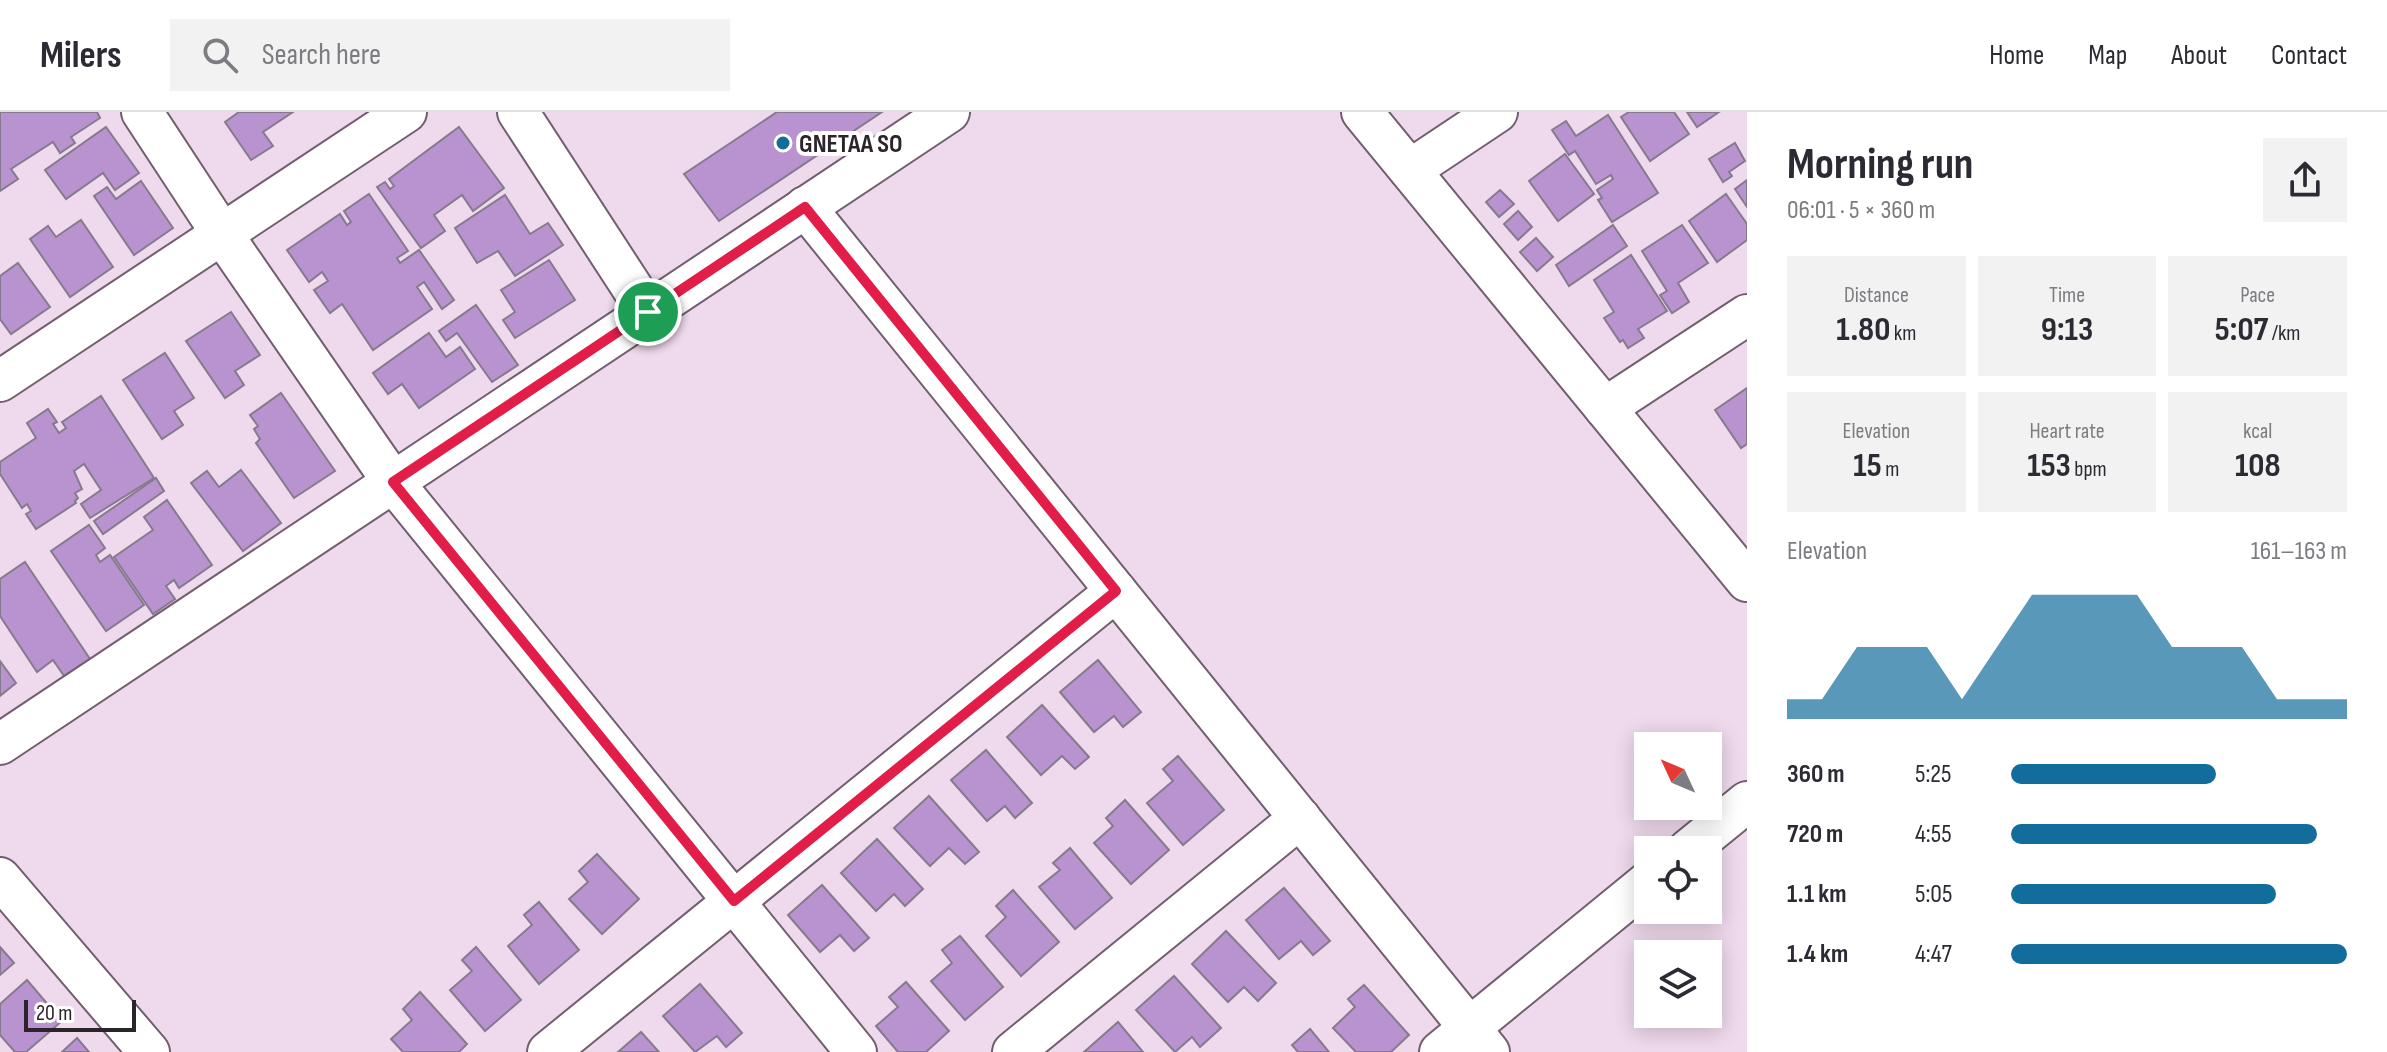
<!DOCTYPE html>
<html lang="en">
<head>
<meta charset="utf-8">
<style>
  body { margin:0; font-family:"Sofia Sans Condensed",sans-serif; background:#f2f2f3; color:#2b2b33; height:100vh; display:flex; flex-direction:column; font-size:30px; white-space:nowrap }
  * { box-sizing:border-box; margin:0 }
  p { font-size:26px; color:#7c7c81 }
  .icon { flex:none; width:44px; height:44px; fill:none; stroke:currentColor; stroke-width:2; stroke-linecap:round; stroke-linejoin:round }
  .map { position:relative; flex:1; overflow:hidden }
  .details { display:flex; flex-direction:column; background:#fff; width:640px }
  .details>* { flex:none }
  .needle { width:52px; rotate:314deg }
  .buttons { position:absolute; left:1634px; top:620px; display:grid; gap:16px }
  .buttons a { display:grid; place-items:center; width:88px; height:88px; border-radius:0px; background:#fff; box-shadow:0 4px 20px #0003; font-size:40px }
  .scale { position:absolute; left:24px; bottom:20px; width:112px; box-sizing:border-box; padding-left:8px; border:4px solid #2c242b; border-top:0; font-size:22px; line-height:28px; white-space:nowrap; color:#2c242b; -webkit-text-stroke:6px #fff; paint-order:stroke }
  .pin { position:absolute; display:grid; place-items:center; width:68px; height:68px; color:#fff; margin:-34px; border:4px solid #fff; border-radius:50%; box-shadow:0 2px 8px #0007 }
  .round { display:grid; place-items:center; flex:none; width:84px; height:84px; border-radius:0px; background:#f2f2f3 }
  .overview { display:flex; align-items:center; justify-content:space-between; height:136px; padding:0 40px }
  h1 { font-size:44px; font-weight:700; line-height:60px }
  .figures { display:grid; grid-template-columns:repeat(3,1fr); gap:12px; height:136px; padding:8px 40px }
  .figures div { display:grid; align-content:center; border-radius:0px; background:#f2f2f3; text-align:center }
  .figures b { font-size:34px; font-weight:700 }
  .figures small { font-size:22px; font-weight:400 }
  .figures p { font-size:22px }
  .chart { height:224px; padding:16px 40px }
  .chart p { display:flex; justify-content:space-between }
  .chart svg { width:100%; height:144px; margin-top:8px; fill:#136d9c; opacity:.7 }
  ul { padding:0 40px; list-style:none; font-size:26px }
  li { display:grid; grid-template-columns:128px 96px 1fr; align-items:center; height:60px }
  li i { height:20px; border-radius:10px; background:#136d9c }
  header { display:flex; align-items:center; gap:48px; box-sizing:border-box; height:112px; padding:0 40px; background:#fff; border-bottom:2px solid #e1e1e2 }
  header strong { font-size:38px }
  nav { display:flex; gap:44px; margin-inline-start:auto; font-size:28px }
  .search { width:560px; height:72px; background:#f2f2f3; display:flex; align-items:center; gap:20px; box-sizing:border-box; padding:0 28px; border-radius:0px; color:#7c7c81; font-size:30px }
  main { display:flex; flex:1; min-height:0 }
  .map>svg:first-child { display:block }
  .building { fill:#b993cf; stroke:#867a8e; stroke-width:2 }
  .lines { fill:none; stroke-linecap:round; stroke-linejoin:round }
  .minor-casing { stroke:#715e6e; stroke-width:44 }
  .minor { stroke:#fff; stroke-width:40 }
  .route-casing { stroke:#fff; stroke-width:16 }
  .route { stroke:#e11d48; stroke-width:10 }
  .poi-dot { fill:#136d9c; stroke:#fff; stroke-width:3 }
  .labels { text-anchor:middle; stroke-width:8; stroke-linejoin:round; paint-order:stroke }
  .poi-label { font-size:26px; font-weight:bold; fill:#2c242b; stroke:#fff; text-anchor:start }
</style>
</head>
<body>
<header>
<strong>Milers</strong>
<div class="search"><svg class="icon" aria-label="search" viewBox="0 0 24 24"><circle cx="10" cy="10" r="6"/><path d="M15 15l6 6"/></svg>Search here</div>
<nav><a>Home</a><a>Map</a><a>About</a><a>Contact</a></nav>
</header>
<main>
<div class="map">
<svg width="1747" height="940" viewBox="0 0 1747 940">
  <rect width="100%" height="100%" fill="#efd9ec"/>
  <g class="building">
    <path d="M0,0H97L100,6L71,25L75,31L60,41L53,30L11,57L18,67L0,79Z"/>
    <path d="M239,0H293L263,20L273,34L251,48L225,10Z"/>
    <path d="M777,0H882L719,109L684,62Z"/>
    <path d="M1629,0H1674L1689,22L1650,49L1621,5Z"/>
    <path d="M1687,0H1719L1697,15Z"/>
    <path d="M1608,3L1658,81L1612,110L1598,88L1602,86L1597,78L1613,67L1611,63L1596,72L1575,39L1569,43L1552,18L1566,9L1576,24Z"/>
    <path d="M106,15L139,61L115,78L103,61L66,87L45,58Z"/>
    <path d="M459,15L504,76L473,99L462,83L434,103L445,119L421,136L377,75L385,70L390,77L394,74L389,67Z"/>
    <path d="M1735,31L1745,49L1729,60L1732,64L1723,70L1709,47Z"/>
    <path d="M1565,42L1594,82L1558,109L1529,69Z"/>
    <path d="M1747,68V95L1735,77Z"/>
    <path d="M141,69L173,116L134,143L94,84L107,75L116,87Z"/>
    <path d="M1500,78L1514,92L1499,105L1486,90Z"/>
    <path d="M369,82L408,139L397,146L400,151L419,138L454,188L442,197L424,170L417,175L432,197L373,238L342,192L330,201L314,178L328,169L322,160L309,170L287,138L340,102L347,113L351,110L344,99Z"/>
    <path d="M1726,82L1747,112V128L1717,150L1689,109Z"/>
    <path d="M505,83L530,122L548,111L563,133L515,164L498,139L477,151L455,116Z"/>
    <path d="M1518,99L1532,115L1518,128L1504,112Z"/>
    <path d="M81,108L113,155L70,185L30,127L48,114L56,125Z"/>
    <path d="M1613,113L1627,134L1569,174L1556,153Z"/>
    <path d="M1682,113L1708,151L1678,171L1689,190L1672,201L1660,183L1667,179L1642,139Z"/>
    <path d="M1536,126L1553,145L1537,159L1520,140Z"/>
    <path d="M1631,143L1667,199L1638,217L1644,226L1628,236L1623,228L1620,230L1604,206L1614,200L1594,168Z"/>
    <path d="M549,148L575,188L515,226L503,208L515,200L501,178Z"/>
    <path d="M18,151L50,195L11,222L0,207V164Z"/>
    <path d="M476,193L518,253L492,270L457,221L446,229L439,219Z"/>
    <path d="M231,200L260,243L235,259L244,273L225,286L186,229Z"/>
    <path d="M429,221L446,245L460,235L475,257L419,296L402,272L388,282L373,261Z"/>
    <path d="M165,241L194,286L174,299L183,313L162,327L123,268Z"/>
    <path d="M1747,276V332L1741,336L1715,298Z"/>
    <path d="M281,281L335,359L294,386L256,331L260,327L254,317L258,314L250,303Z"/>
    <path d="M101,284L154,366L90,406L81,392L101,378L84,352L74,359L82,377L75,381L78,386L75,389L76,391L36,417L26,402L31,399L27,392L22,396L0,362V350L36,326L27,311L48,297L57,310L53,312L59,321L66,316L62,310Z"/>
    <path d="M241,358L281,411L243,439L191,371L207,359L219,375Z"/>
    <path d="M156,366L164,379L103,422L94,409Z"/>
    <path d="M167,388L212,453L179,476L174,468L166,474L175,487L153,502L114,445L153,418L144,405Z"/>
    <path d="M89,413L105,436L96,443L100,450L110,443L144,493L106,519L51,439Z"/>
    <path d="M25,450L90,547L64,564L53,548L37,560L0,504V467Z"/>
    <path d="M1098,548L1141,600L1123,615L1114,604L1094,620L1060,580Z"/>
    <path d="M0,549L16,571L0,584Z"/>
    <path d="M1042,593L1089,645L1075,657L1062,644L1041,663L1007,625Z"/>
    <path d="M986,638L1032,691L1015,706L1005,694L987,709L951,668Z"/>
    <path d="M1178,644L1224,698L1183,733L1147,691L1173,669L1163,657Z"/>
    <path d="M929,684L979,740L965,752L949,736L930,754L894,716Z"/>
    <path d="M1125,688L1169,738L1131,772L1094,731L1113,714L1106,706Z"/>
    <path d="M877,727L923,777L905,794L894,782L876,799L841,761Z"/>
    <path d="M1070,736L1112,786L1075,817L1039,775L1060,758L1053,751Z"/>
    <path d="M597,742L639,787L602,822L569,787L588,770L579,759Z"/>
    <path d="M822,773L869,826L854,839L840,823L820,840L788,803Z"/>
    <path d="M1284,776L1330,829L1313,843L1301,829L1279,847L1246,808Z"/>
    <path d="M1013,778L1059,830L1021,864L986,824L1006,805L996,794Z"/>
    <path d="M539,790L579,838L539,872L508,834L532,813L524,803Z"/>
    <path d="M1226,819L1276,871L1258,889L1244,875L1228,890L1192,852Z"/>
    <path d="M960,824L1003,875L965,908L931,869L952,851L942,838Z"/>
    <path d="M0,835L14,851L0,863Z"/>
    <path d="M476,835L521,888L485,919L450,878L472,859L462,848Z"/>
    <path d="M1174,864L1221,916L1200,935L1192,925L1175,940L1136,898Z"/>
    <path d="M27,868L62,909L26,940H15L0,923V892Z"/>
    <path d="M906,870L949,919L926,940H898L876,914L898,895L889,885Z"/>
    <path d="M700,872L742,921L726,935L717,924L695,940L663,904Z"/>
    <path d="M1364,873L1409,923L1391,940H1356L1333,916L1355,895L1348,887Z"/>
    <path d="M420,880L467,932L459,940H403L391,927L412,908L403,897Z"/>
    <path d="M1118,910L1143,940H1084Z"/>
    <path d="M1310,917L1329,940H1298L1292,933Z"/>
    <path d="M641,920L659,940H618Z"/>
    <path d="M77,926L89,940H62Z"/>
  </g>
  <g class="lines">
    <g class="minor-casing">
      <g id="minor">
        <path d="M142,0L222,122L393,370L856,940"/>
        <path d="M518,0L648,200"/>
        <path d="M1362,0L1747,469"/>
        <path d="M1410,58L1497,0"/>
        <path d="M805,95L1489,940"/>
        <path d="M0,269L406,0"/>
        <path d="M1605,296L1747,203"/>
        <path d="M0,632L949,0"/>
        <path d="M1688,738L1747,690"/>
        <path d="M0,766L149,940"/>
        <path d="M548,940L1116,479"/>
        <path d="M1013,940L1300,706"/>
        <path d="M1440,940L1648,770"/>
      </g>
    </g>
    <use href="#minor" class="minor"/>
  </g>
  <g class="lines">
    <g class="route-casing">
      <path id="route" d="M805,95L1116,479L734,789L393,370Z"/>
    </g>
    <use href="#route" class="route"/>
  </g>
  <circle class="poi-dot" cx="783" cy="31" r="8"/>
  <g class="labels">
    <g class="poi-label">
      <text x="799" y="40">GNETAA SO</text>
    </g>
  </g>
</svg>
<div class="buttons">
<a><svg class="needle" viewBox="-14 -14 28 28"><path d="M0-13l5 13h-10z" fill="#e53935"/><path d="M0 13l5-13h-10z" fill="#7c7c81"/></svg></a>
<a><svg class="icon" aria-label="locate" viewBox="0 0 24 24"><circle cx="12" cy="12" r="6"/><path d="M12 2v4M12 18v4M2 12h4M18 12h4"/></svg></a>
<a><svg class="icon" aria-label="layers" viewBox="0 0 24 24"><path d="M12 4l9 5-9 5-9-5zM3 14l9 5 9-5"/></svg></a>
</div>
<div class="scale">20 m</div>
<div class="pin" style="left:648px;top:200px;background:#1e9e55"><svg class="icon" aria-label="arrive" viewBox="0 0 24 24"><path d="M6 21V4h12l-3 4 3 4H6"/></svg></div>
</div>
<section class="details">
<div class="overview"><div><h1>Morning run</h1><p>06:01 · 5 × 360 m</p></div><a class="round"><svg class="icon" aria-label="share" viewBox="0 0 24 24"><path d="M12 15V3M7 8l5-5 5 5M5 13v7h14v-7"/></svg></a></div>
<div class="figures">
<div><p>Distance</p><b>1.80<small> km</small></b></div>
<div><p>Time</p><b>9:13</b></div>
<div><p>Pace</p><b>5:07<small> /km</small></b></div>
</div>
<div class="figures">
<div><p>Elevation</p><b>15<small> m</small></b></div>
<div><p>Heart rate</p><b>153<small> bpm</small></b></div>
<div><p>kcal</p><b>108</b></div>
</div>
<div class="chart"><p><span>Elevation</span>161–163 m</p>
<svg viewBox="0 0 160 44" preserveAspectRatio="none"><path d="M0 44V38L10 38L20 22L30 22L40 22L50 38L60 22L70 6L80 6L90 6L100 6L110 22L120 22L130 22L140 38L150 38L160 38V44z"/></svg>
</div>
<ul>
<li><b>360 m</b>5:25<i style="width:61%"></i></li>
<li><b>720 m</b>4:55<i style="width:91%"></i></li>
<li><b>1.1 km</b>5:05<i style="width:79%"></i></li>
<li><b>1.4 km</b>4:47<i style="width:100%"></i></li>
</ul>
</section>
</main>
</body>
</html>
